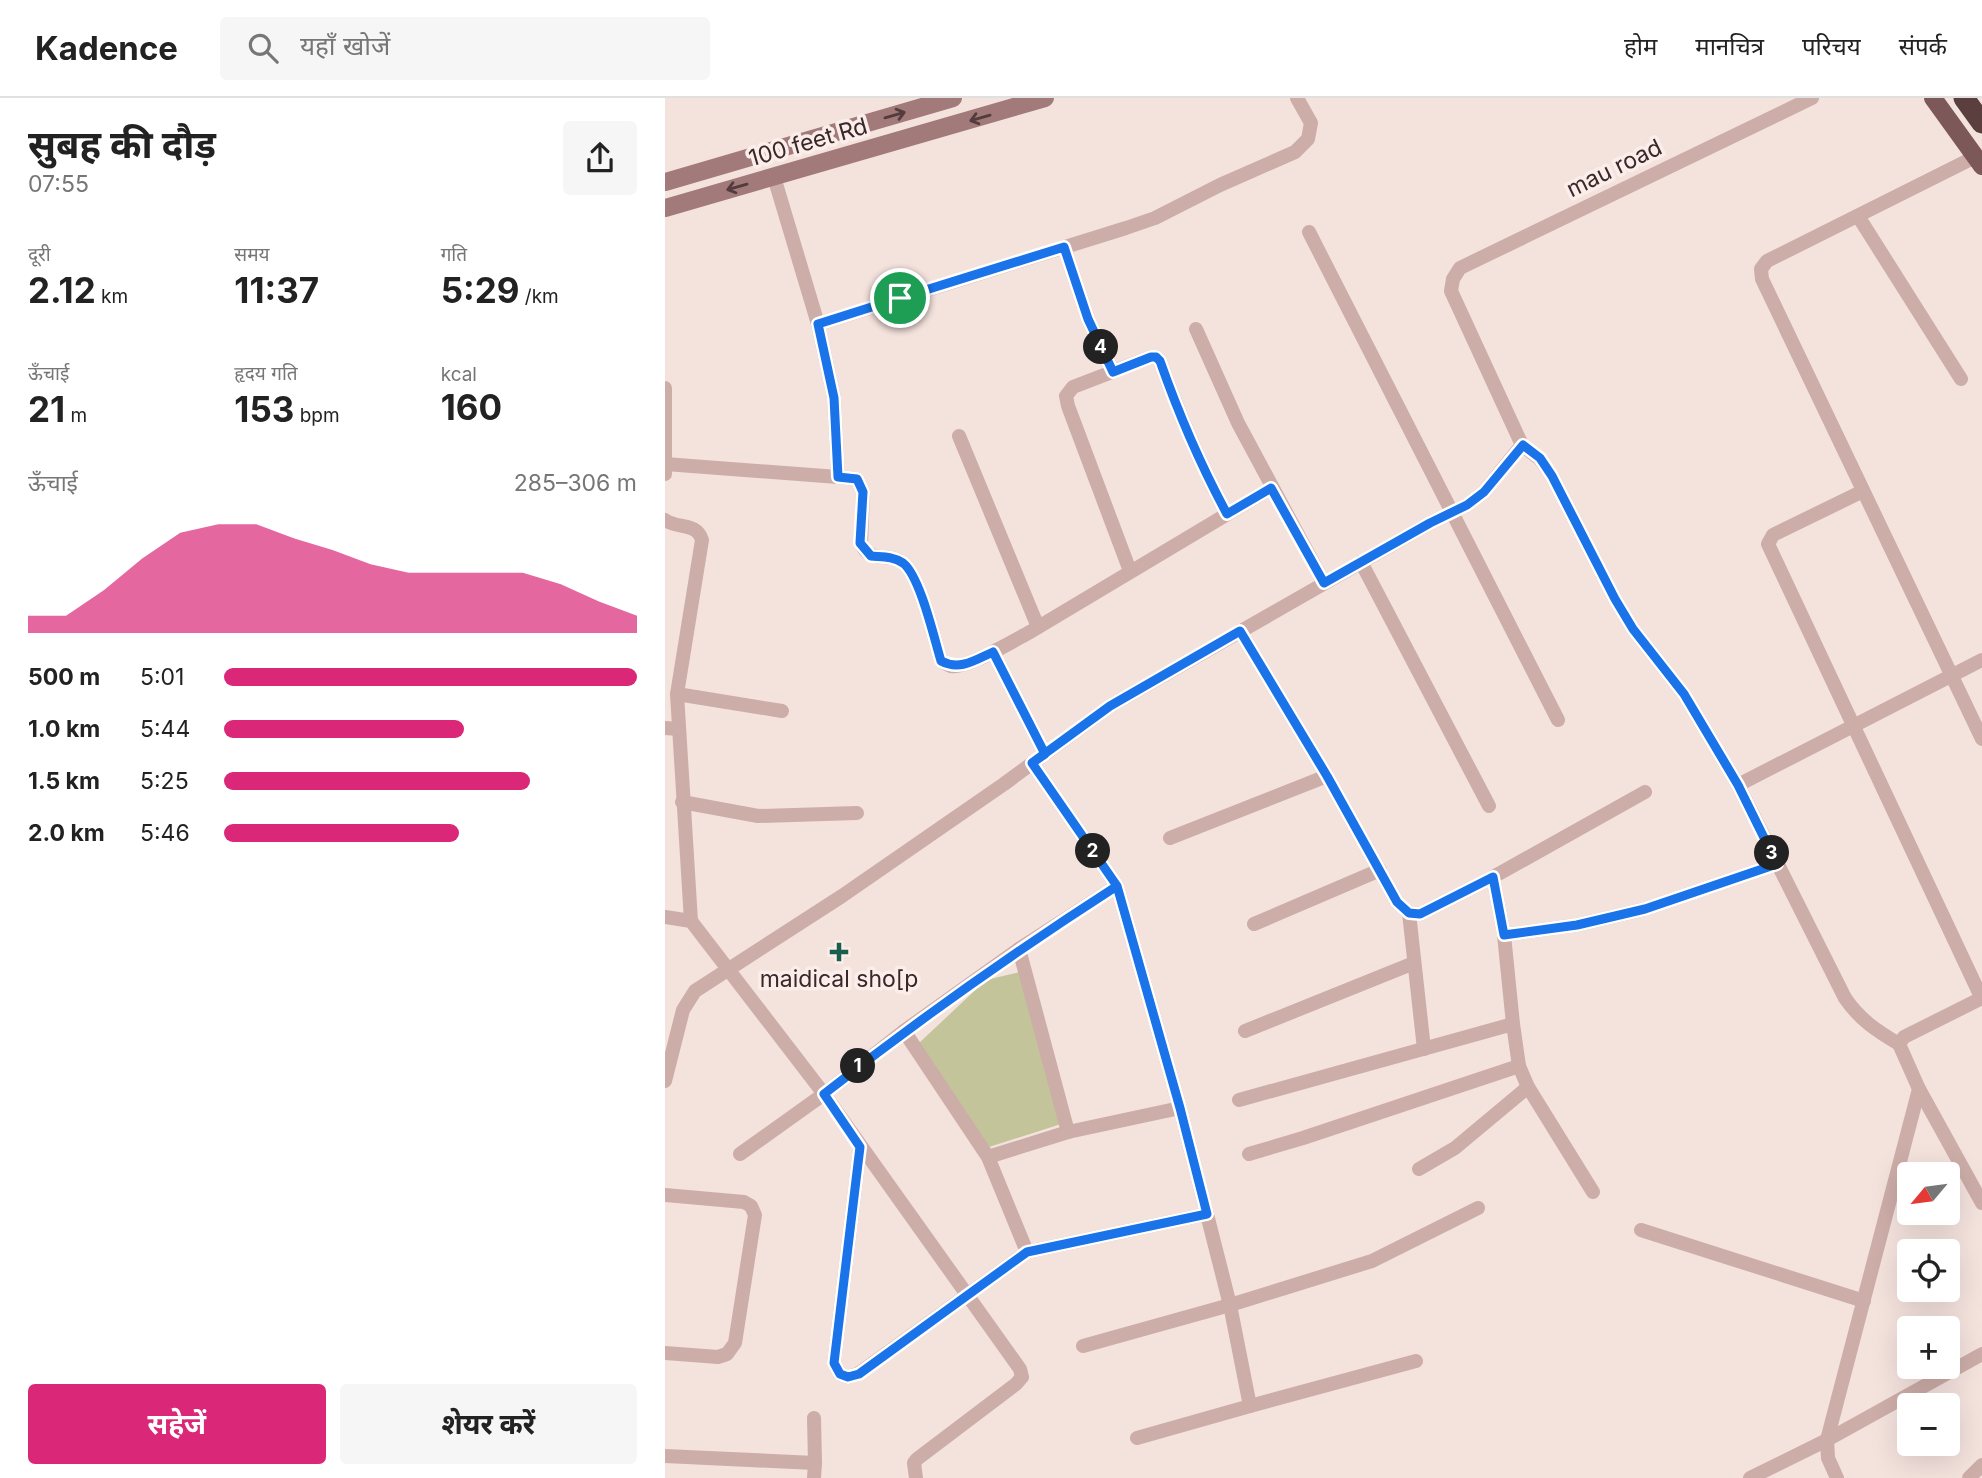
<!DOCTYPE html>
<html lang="hi">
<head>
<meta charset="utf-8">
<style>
  body { margin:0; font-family:Inter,"Noto Sans Devanagari",sans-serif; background:#f6f6f6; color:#222; height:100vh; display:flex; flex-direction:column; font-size:26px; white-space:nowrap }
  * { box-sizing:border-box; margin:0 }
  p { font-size:23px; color:#767676 }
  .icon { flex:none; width:38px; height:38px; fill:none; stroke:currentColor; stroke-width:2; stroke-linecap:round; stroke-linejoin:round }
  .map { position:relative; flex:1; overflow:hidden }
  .panel { display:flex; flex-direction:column; background:#fff; width:665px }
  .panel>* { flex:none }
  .needle { width:46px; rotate:241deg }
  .buttons { position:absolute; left:1232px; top:1064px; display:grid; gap:14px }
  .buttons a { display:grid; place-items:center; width:63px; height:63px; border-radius:7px; background:#fff; box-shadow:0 7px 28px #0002; font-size:35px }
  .pin { position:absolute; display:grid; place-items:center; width:60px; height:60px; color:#fff; margin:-30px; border:4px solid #fff; border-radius:50%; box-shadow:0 2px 7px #0007 }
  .km { position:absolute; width:35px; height:35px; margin:-18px; border-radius:50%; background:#222; color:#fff; font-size:19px; line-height:35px; text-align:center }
  .round { display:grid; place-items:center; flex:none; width:74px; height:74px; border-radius:7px; background:#f6f6f6 }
  .summary { display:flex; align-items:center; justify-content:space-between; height:119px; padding:0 28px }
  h1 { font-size:38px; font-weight:700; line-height:52px }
  .metrics { display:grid; grid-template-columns:repeat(3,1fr); gap:10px; height:119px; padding:7px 28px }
  .metrics div { display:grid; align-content:center }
  .metrics b { font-size:35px; font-weight:700 }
  .metrics small { font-size:19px; font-weight:400 }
  .metrics p { font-size:19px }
  .chart { height:196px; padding:14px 28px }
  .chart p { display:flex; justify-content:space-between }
  .chart svg { width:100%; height:126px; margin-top:7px; fill:#db2777; opacity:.7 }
  .button { display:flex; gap:14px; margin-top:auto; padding:14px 28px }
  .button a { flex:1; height:80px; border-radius:7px; background:#db2777; color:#fff; font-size:28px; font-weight:700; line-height:80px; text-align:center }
  .button a+a { background:#f6f6f6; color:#222 }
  ul { padding:0 28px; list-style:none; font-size:23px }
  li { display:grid; grid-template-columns:112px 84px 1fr; align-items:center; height:52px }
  li i { height:18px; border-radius:9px; background:#db2777 }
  header { display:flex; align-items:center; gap:42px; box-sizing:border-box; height:98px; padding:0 35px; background:#fff; border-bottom:2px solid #e0e0e0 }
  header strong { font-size:33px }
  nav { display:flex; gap:38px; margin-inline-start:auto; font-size:24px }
  .search { width:490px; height:63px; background:#f6f6f6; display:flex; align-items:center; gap:18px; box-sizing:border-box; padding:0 24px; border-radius:7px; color:#767676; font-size:26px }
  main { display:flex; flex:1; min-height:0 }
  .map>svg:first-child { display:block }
  .green { fill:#c4c49b }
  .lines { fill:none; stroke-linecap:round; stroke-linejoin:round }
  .street { stroke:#cdada8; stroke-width:14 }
  .secondary { stroke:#a17a79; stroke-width:18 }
  .primary { stroke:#7c5958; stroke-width:18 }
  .highway { stroke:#5b3f3f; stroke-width:21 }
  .oneway { stroke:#533c3d }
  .route-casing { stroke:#fff; stroke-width:14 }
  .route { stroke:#1a73e8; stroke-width:9 }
  .poi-dot { fill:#1b5e4d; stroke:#fbeeea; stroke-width:2.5 }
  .labels { text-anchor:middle; stroke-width:7; stroke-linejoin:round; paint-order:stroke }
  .street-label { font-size:23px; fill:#392829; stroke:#fbeeea }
  .poi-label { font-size:23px; fill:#392829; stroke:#fbeeea }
</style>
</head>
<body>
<header>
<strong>Kadence</strong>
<div class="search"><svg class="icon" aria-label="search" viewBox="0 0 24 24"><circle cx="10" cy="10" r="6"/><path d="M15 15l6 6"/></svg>यहाँ खोजें</div>
<nav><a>होम</a><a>मानचित्र</a><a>परिचय</a><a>संपर्क</a></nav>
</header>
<main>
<section class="panel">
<div class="summary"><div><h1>सुबह की दौड़</h1><p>07:55</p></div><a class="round"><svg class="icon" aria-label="share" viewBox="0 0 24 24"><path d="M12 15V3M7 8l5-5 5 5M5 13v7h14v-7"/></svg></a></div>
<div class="metrics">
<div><p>दूरी</p><b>2.12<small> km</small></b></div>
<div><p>समय</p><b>11:37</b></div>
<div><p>गति</p><b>5:29<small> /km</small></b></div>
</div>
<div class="metrics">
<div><p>ऊँचाई</p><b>21<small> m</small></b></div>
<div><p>हृदय गति</p><b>153<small> bpm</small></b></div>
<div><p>kcal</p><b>160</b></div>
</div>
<div class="chart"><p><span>ऊँचाई</span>285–306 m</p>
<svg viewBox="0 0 160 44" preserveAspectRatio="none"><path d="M0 44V38L10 38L20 29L30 18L40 9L50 6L60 6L70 11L80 15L90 20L100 23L110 23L120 23L130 23L140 27L150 33L160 38V44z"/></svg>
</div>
<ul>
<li><b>500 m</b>5:01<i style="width:100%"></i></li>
<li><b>1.0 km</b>5:44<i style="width:58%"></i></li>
<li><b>1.5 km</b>5:25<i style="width:74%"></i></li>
<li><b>2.0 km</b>5:46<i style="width:57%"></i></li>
</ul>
<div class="button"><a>सहेजें</a><a>शेयर करें</a></div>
</section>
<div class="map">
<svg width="1317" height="1380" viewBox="0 0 1317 1380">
  <rect width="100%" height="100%" fill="#f4e2dd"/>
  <path class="green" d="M359,873L396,1026L324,1049L253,946L321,882Z"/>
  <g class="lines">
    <g class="street">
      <path d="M1310,59L1102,163L1096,171L1097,181L1317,641"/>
      <path d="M1193,118L1296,281"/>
      <path d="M644,134L893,622"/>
      <path d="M399,149L423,221L448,274"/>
      <path d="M153,226L461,130L490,120L555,87L630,54L643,41L646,25L632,0"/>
      <path d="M531,231L573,325L659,485"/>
      <path d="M0,290V376"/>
      <path d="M294,338L373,529"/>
      <path d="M857,347L875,361L887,378L950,501L968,531L1019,596L1073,687L1180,900C1195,922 1212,933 1234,946"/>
      <path d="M0,366L173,379L169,300L153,226L109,79"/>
      <path d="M173,379L192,381L198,394L196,445C205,467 222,453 238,465C255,478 269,540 276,563C280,565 283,567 286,568C302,571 350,542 365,534L606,390"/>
      <path d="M1198,393L1108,437L1103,446L1317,901"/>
      <path d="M0,422C12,431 32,424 37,442L12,596L26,823"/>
      <path d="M696,464L824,708"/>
      <path d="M465,473L403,308L401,298L408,289L486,259H491L495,263C514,316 535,366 562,416"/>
      <path d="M575,533L662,678L732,804L744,815L755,816L828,779"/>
      <path d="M328,554L380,656"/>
      <path d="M12,596L117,613"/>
      <path d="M0,630L14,631"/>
      <path d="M367,665L452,788L515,1010L565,1207L585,1308L472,1340"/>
      <path d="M1073,687L1317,562"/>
      <path d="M980,694L828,779L839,837L912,827L980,811L1112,766"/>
      <path d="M17,704L93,718L192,715"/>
      <path d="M505,740L662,678"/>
      <path d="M744,815L759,951"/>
      <path d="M0,819L26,823L159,996L355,1271L357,1279L351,1286L252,1361L249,1365L251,1380"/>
      <path d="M589,826L715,772"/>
      <path d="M839,837L848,926L854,968L863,989L928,1094"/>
      <path d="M354,851L452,788"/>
      <path d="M1317,900L1239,939L1234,946L1254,991L1317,1105"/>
      <path d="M580,933L749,865"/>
      <path d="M0,983L18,912L30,893L177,798L339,686L445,608L765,425L802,407L819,394L857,347L786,193L788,181L795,170L1147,0"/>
      <path d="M574,1002L848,926"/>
      <path d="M403,1034L515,1010"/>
      <path d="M195,1049L169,1265L175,1276L183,1279L193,1276L362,1154L323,1059L239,933L354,851L403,1034L323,1059"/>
      <path d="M75,1056L159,996L239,933"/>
      <path d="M584,1056L638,1040L854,968"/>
      <path d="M754,1071L790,1050L863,989"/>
      <path d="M0,1097L79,1104L86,1108L90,1117L70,1245L62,1256L53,1259L0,1255"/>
      <path d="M976,1132L1199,1203"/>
      <path d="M362,1154L542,1116"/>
      <path d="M418,1248L565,1207L707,1163L813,1110"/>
      <path d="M585,1308L751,1263"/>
      <path d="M149,1320L150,1365"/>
      <path d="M0,1358L150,1365L149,1380"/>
      <path d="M1085,1380L1162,1342L1317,1256"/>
      <path d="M1172,1380L1163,1360L1162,1342L1254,991"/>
      <path d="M1304,1380L1317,1367"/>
    </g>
    <g class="secondary">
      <path d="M0,84L288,0"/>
      <path d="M0,110L380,0"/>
    </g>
    <path class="primary" d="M1268,0L1317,68"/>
    <path class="highway" d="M1299,0L1317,25"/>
  </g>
  <defs><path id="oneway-shaft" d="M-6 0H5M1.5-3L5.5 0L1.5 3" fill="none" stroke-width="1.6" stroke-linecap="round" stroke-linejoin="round" transform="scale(1.75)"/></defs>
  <g class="oneway">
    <use href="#oneway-shaft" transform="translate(230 17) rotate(-16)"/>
    <use href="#oneway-shaft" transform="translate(315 20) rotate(164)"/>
    <use href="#oneway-shaft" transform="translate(72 89) rotate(164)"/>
  </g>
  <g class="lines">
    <g class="route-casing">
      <path id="route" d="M235,200L153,226L169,300L173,379L192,381L198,394L195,445L206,458C217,459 228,458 238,465C255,478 269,540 276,563C295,573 310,562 328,554L380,656L367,665L452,788C351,853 253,922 159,996L195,1049L169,1265L175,1276L183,1279L194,1276L362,1154L542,1116L515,1010L452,788L367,665L445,608L575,533L662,678L732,804L744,815L755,816L828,779L839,837L912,827L980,811L1112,766L1073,687L1019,596L968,531L950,501L887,378L875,360L858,347L819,394L802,407L765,425L659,485L606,390L562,416C535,366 514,317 495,263L491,259H486L448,274L423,221L399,149L235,200"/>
    </g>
    <use href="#route" class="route"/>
  </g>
  <path class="poi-dot" d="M170.5 843.5h7v7h7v7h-7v7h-7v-7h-7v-7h7z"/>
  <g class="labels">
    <g class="street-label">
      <text transform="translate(143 44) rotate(-16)" y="8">100 feet Rd</text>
      <text transform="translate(949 70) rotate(-26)" y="8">mau road</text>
    </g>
    <g class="poi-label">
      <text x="174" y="889">maidical sho[p</text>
    </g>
  </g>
</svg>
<div class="buttons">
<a><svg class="needle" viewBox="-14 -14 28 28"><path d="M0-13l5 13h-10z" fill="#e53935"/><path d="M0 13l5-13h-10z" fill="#767676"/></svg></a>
<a><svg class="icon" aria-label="locate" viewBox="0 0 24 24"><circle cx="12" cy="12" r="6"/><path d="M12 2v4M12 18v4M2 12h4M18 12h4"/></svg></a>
<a>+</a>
<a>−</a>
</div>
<div class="pin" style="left:235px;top:200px;background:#1e9e55"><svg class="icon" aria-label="arrive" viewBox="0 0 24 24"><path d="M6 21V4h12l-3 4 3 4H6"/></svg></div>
<b class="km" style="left:193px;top:968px">1</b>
<b class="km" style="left:428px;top:753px">2</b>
<b class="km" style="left:1107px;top:755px">3</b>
<b class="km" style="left:436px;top:249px">4</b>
</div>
</main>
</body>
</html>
